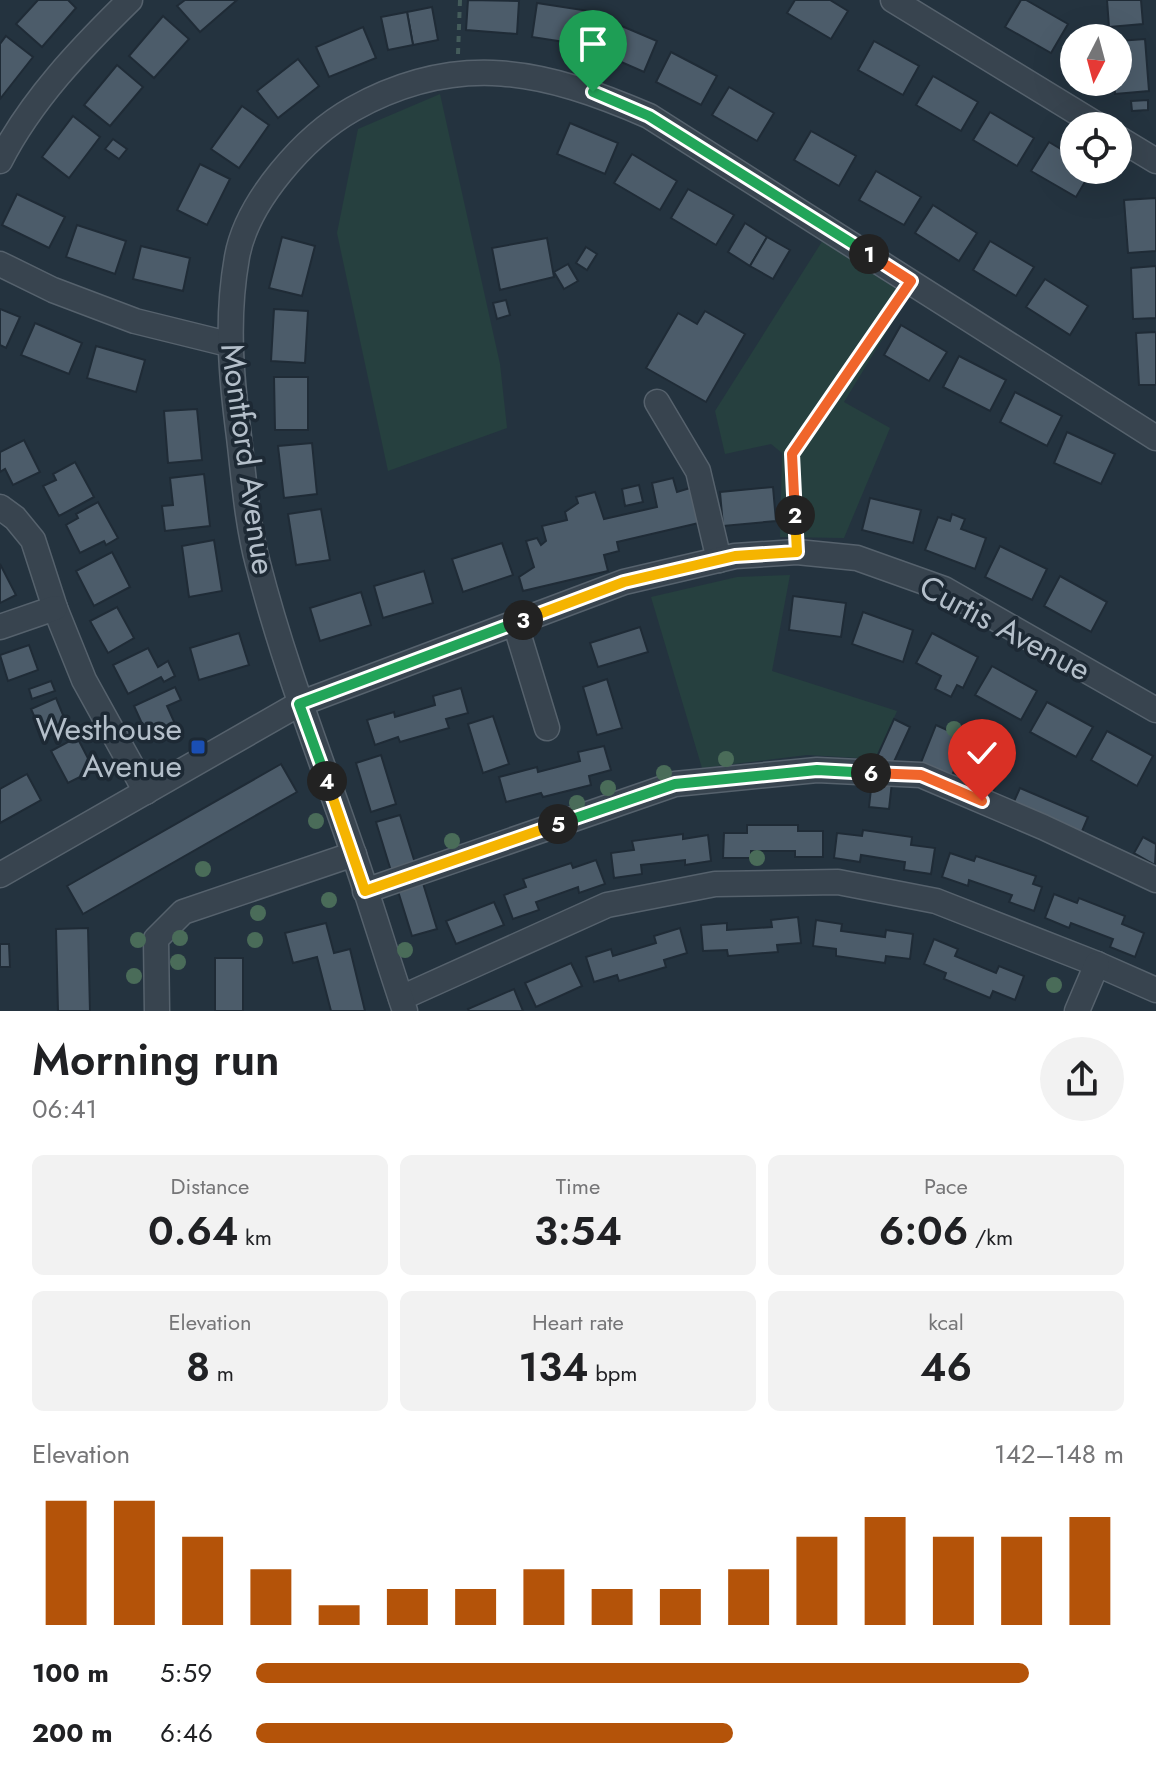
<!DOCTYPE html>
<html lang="en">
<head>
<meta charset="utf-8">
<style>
  body { margin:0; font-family:Jost,sans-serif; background:#f2f2f2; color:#202124; height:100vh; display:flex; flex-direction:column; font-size:30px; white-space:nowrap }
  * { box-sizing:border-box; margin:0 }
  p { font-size:26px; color:#757577 }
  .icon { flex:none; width:44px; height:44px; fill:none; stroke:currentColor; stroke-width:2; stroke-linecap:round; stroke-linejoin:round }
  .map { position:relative; height:1011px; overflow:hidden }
  .details { display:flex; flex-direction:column; background:#fff; flex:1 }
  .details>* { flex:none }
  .needle { width:52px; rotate:186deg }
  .buttons { position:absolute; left:1060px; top:24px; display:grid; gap:16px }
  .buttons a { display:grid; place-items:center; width:72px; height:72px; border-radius:50%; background:#fff; box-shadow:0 8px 32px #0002; font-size:40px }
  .pin { position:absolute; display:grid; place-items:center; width:68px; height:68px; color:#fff; margin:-82px -34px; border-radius:50% 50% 50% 0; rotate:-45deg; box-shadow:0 0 8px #0007 }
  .pin .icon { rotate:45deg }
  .km { position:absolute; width:40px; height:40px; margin:-20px; border-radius:50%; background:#222; color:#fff; font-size:22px; line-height:40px; text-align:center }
  .round { display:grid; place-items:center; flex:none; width:84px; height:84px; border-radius:42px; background:#f2f2f2 }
  .summary { display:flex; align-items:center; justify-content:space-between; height:136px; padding:0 32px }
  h1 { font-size:44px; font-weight:600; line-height:60px }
  .stats { display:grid; grid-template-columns:repeat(3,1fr); gap:12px; height:136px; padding:8px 32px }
  .stats div { display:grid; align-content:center; border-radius:12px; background:#f2f2f2; text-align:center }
  .stats b { font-size:40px; font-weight:600 }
  .stats small { font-size:22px; font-weight:400 }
  .stats p { font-size:22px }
  .chart { height:224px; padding:16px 32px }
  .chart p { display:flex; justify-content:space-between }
  .chart svg { width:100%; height:144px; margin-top:8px; stroke:#b45309; stroke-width:6 }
  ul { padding:0 32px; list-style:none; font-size:26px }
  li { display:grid; grid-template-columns:128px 96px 1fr; align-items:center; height:60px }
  li i { height:20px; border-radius:10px; background:#b45309 }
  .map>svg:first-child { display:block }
  .green { fill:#26403f }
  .building { fill:#4c5c6a; stroke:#1f2b36; stroke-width:2 }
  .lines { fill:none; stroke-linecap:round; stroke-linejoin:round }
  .minor-casing { stroke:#56626d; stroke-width:27 }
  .path { stroke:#445c5b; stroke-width:4; stroke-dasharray:6 6; stroke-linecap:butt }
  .minor { stroke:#38444f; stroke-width:24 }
  .tree { fill:#4a6c59 }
  .split-1-casing { stroke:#fff; stroke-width:16 }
  .split-2-casing { stroke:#fff; stroke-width:16 }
  .split-3-casing { stroke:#fff; stroke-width:16 }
  .split-4-casing { stroke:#fff; stroke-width:16 }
  .split-5-casing { stroke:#fff; stroke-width:16 }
  .split-6-casing { stroke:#fff; stroke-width:16 }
  .split-7-casing { stroke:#fff; stroke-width:16 }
  .split-1 { stroke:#22a559; stroke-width:10 }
  .split-2 { stroke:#f0652b; stroke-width:10 }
  .split-3 { stroke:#f5b400; stroke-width:10 }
  .split-4 { stroke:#22a559; stroke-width:10 }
  .split-5 { stroke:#f5b400; stroke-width:10 }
  .split-6 { stroke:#22a559; stroke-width:10 }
  .split-7 { stroke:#f0652b; stroke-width:10 }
  .transit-dot { fill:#1a4fb4; stroke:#1d2934; stroke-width:3 }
  .labels { text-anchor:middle; stroke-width:7; stroke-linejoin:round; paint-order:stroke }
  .street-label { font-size:32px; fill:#b4bfca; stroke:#1d2934 }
  .poi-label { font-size:32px; fill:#b4bfca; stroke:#1d2934; text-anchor:end }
</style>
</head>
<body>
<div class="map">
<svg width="1156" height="1011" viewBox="0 0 1156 1011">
  <rect width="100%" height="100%" fill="#24333f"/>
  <g class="green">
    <path d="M440,94L500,364L507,428L388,471L337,233L358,129Z"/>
    <path d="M823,240L908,297L844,402L890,428L844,538L780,537L782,453L771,444L725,454L715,411Z"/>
    <path d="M790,575L772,671L897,711L876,759L807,755L702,768L651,597L737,577Z"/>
  </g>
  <g class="building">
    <path d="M38,0H68L76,8L42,47L16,24Z"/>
    <path d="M185,0H237L200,32L177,6Z"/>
    <path d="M468,0L519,1L517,34L466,30Z"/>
    <path d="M795,0H830L848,11L831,39L787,13Z"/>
    <path d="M1021,0H1026L1068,24L1051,53L1005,27Z"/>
    <path d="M1107,0H1141L1143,24L1109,27Z"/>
    <path d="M537,3L589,11L584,45L532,37Z"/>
    <path d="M432,7L438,40L413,45L407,12Z"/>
    <path d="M407,12L413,45L388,50L381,17Z"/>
    <path d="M163,16L189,39L154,78L129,56Z"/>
    <path d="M610,21L657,41L644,72L596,51Z"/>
    <path d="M363,27L376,58L329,77L316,47Z"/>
    <path d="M6,36L33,57L0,99V44Z"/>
    <path d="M1145,39L1149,91L1115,94L1114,82H1118V41Z"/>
    <path d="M874,41L919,66L903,95L858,70Z"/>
    <path d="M671,52L717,76L701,105L656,82Z"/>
    <path d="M298,59L319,86L278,118L257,91Z"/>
    <path d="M117,65L143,87L110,126L84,105Z"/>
    <path d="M933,76L978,102L961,131L916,105Z"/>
    <path d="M729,87L774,113L757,141L712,115Z"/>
    <path d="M1148,100V110L1132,111L1131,101Z"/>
    <path d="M242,106L269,125L239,168L211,149Z"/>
    <path d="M990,112L1034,138L1017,166L973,140Z"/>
    <path d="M73,116L100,137L69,178L42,157Z"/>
    <path d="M570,123L618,143L605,174L557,154Z"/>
    <path d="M811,131L856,156L839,186L794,160Z"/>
    <path d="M113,139L127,149L119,159L105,149Z"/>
    <path d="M1049,142L1074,157V170H1092L1076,197L1031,171Z"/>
    <path d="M632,154L677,181L660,210L614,183Z"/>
    <path d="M200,164L230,179L207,225L177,210Z"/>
    <path d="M876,171L921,197L904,225L859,200Z"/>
    <path d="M688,189L734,215L716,245L671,218Z"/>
    <path d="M17,194L65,217L49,248L2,225Z"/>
    <path d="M1156,198V251L1128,253L1124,200Z"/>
    <path d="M933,205L977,233L959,261L915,233Z"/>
    <path d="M745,223L767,237L750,266L728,252Z"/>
    <path d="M77,225L126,241L115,274L66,257Z"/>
    <path d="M282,237L315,246L302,296L269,288Z"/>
    <path d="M767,237L790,250L773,279L750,266Z"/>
    <path d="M547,238L554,277L500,290L492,248Z"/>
    <path d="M990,241L1034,267L1016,296L973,270Z"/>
    <path d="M141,246L190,258L183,291L133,279Z"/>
    <path d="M586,247L597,254L587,270L576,263Z"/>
    <path d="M568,264L578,281L564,289L554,272Z"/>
    <path d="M1156,266V318L1133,319L1131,268Z"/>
    <path d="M1045,279L1088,306L1070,335L1026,307Z"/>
    <path d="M506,300L510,315L497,319L493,303Z"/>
    <path d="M0,309L20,317L6,348L0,345Z"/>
    <path d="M274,309L308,311L305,363L271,361Z"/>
    <path d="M705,311L745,334L706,402L646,368L678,313L697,324Z"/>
    <path d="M35,323L82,343L69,374L21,355Z"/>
    <path d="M901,325L947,352L929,381L884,355Z"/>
    <path d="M1156,332V385H1139L1136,333Z"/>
    <path d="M96,346L145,360L136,392L87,378Z"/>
    <path d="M959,356L1006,380L990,411L943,387Z"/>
    <path d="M274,377H308V430H275Z"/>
    <path d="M1015,392L1062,416L1047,446L1000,422Z"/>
    <path d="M197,409L202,460L168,463L164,411Z"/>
    <path d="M1067,432L1115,454L1101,484L1054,463Z"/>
    <path d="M24,440L40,472L13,485L5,469L0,472V452Z"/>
    <path d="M312,443L317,494L284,498L278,446Z"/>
    <path d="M75,462L94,497L59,516L43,486L56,480L53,474Z"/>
    <path d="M204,474L210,526L165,531L162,506L173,505L170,478Z"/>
    <path d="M673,478L677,492L690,488L703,522L617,542L619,551L604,555L608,571L523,591L519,577L534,567L526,541L537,538L541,545L546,541L542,526L567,520L565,512L578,503L576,497L595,492L604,519L657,507L652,483Z"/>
    <path d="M639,485L643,502L625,506L622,489Z"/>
    <path d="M773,487L776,521L723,526L720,492Z"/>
    <path d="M870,498L921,510L913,543L862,530Z"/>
    <path d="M98,502L118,538L106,545L104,541L80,553L66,525L78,518L76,514Z"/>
    <path d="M321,509L330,560L296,565L288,514Z"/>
    <path d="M952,514L965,519L961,529L986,538L975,569L925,550L938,517L950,521Z"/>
    <path d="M214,540L222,591L189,597L182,546Z"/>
    <path d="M502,543L513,575L463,592L452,559Z"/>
    <path d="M1000,546L1047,569L1032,600L985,577Z"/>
    <path d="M112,552L130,587L94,606L76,571Z"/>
    <path d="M0,564L16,595L0,603Z"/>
    <path d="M424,571L433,603L383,618L374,586Z"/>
    <path d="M1060,576L1107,602L1091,632L1044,606Z"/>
    <path d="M361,592L371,625L320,641L310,608Z"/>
    <path d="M793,596L846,603L841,637L789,630Z"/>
    <path d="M117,607L134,638L108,653L90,621Z"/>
    <path d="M863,612L913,630L903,662L852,644Z"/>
    <path d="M640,627L648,652L598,667L590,643Z"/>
    <path d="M239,633L249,665L199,680L190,648Z"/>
    <path d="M932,633L978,657L963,688L957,685L951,697L935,689L941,676L916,663Z"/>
    <path d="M29,645L38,670L8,681L0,655Z"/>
    <path d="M148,648L158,667L168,661L175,676L164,682L161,677L128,694L113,665Z"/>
    <path d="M992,666L1037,691L1021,720L975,695Z"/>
    <path d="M607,679L622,728L597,735L583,687Z"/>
    <path d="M51,681L55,691L32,699L29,689Z"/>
    <path d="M175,687L181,700L167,706L176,726L149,739L134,706Z"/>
    <path d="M461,688L468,713L446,719L449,728L400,742L398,737L375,745L367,720L394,712L395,717L435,705L433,696Z"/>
    <path d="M56,698L68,727L44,738L31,709Z"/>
    <path d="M1047,702L1093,727L1076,757L1030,732Z"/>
    <path d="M493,716L509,764L483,773L468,724Z"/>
    <path d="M894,719L910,727L892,766L876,759Z"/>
    <path d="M936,725L967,739L951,778L920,765Z"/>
    <path d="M1107,731L1153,756L1137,786L1091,760Z"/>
    <path d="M77,737L94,770L68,783L51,751Z"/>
    <path d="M604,746L611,770L589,776L591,785L543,797L541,793L506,802L499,777L537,767L538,772L580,761L578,752Z"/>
    <path d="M989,749L1006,755L992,796L976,790Z"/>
    <path d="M381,755L396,804L371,812L356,763Z"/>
    <path d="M281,764L297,792L83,914L67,886Z"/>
    <path d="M27,774L41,800L0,823V789Z"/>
    <path d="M872,780L892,782L889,809L869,807Z"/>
    <path d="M1020,788L1088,817L1080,836L1012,806Z"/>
    <path d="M400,815L415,863L391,871L376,822Z"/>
    <path d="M747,825H798V831H823V857H795V851H751V858H723L724,833H747Z"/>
    <path d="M863,830L912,837L911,845L935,848L931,874L904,870L905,862L861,855L860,862L834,858L837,833L862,836Z"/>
    <path d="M683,834V839L708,835L711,861L685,865V860L641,865L642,874L614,878L611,853L634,850L632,841Z"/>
    <path d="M1143,837L1156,844L1155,865L1134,853Z"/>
    <path d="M950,853L974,861L976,856L1036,876L1033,884L1042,887L1034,911L1009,902L1012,895L969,880L968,886L942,877Z"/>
    <path d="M596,860L605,884L579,893L578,887L536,902L539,910L513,919L504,895L526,887L523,879L571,863L573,868Z"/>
    <path d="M422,880L437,929L412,936L397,888Z"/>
    <path d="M1054,894L1077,903L1079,898L1125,916L1122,924L1144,933L1135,957L1110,947L1113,939L1071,923L1069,928L1045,918Z"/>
    <path d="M494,902L504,925L456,944L446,921Z"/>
    <path d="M798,917L801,943L777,945L778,952L728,956L727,950L703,951L701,925L727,923V930L772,927L771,920Z"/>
    <path d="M816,920L842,924L841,931L885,937L886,930L913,934L910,959L886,956L885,963L836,956V949L813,946Z"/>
    <path d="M326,923L334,953L350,949L365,1011H331L317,957L293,963L285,933Z"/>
    <path d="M88,928L90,1011H58L56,929Z"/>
    <path d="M680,928L687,953L664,960L666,967L619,981L617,975L594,982L586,957L611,949L613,956L656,943L654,936Z"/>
    <path d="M934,939L958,949L955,956L996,973L999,966L1024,976L1015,1000L993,991L990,998L944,979L946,973L924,964Z"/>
    <path d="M0,944H9L10,967H0Z"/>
    <rect x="215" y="958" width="28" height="53"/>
    <path d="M571,963L582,986L536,1007L525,983Z"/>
    <path d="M514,989L523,1011H469L468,1009Z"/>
  </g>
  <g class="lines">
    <g class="minor-casing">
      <g id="minor">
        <path d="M893,0L1099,126"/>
        <path d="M1118,138L1156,161"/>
        <path d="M0,161C31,100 81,48 130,0"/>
        <path d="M0,264L53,290L135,321L228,344"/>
        <path d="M657,402L698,471L719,560"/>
        <path d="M0,507L15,518L33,540L55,608L84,680L146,792"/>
        <path d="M515,623L547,728"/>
        <path d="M0,627L55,608"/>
        <path d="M0,875L299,704L624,582L735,556L797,552L857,558L944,589L1156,710"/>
        <path d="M365,891L675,784L817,770L921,775L1043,827L1156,880"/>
        <path d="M401,998L607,905L715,884L838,882L936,901L1097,964L1156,990"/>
        <path d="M157,1011L156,939L183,912L354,854"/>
        <path d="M405,1011C387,958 371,904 353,852C320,756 283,662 258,564C247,523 244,479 239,437C231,375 226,319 237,257C247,201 305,136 353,109C459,50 545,71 649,116L1156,438"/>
        <path d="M1077,1011L1097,964"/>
      </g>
    </g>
    <g class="path">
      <path d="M458,54L460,0"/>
      <path d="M796,529L792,454L898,299"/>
    </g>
    <use href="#minor" class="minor"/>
  </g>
  <g class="tree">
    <circle cx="954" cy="729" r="8"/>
    <circle cx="726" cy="759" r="8"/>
    <circle cx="664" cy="773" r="8"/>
    <circle cx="608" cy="788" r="8"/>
    <circle cx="577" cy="803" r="8"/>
    <circle cx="316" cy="821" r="8"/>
    <circle cx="452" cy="841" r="8"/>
    <circle cx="757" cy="858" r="8"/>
    <circle cx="203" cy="869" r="8"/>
    <circle cx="329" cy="900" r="8"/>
    <circle cx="258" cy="913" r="8"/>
    <circle cx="180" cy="938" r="8"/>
    <circle cx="138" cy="940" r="8"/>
    <circle cx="255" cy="940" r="8"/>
    <circle cx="405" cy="950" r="8"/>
    <circle cx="178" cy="962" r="8"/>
    <circle cx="134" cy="976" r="8"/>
    <circle cx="1054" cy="985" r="8"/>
  </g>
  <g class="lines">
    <g class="split-1-casing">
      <path id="split-1" d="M593,92L649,116L869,254"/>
    </g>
    <g class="split-2-casing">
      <path id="split-2" d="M795,515L792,454L911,281L869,254"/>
    </g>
    <g class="split-3-casing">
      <path id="split-3" d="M523,620L624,582L735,556L797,552L795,515"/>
    </g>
    <g class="split-4-casing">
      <path id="split-4" d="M327,781L299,704L523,620"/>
    </g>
    <g class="split-5-casing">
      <path id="split-5" d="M327,781L365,891L558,824"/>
    </g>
    <g class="split-6-casing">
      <path id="split-6" d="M558,824L675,784L817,770L871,773"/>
    </g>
    <g class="split-7-casing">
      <path id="split-7" d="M871,773L921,775L982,801"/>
    </g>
    <use href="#split-1" class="split-1"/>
    <use href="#split-2" class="split-2"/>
    <use href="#split-3" class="split-3"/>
    <use href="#split-4" class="split-4"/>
    <use href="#split-5" class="split-5"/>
    <use href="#split-6" class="split-6"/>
    <use href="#split-7" class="split-7"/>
  </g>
  <rect class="transit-dot" x="190" y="739" width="16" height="16" rx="4"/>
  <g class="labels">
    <g class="street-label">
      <text transform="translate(248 459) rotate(82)" y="11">Montford Avenue</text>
      <text transform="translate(1005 628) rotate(28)" y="11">Curtis Avenue</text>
    </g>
    <g class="poi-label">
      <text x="182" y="740">Westhouse<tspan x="182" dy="37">Avenue</tspan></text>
    </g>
  </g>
</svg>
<div class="buttons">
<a><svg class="needle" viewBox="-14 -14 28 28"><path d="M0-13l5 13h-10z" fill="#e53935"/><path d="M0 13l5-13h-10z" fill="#757577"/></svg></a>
<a><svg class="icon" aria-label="locate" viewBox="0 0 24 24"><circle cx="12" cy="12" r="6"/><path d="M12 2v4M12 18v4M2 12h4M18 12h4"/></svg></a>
</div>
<div class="pin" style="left:593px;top:92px;background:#1e9e55"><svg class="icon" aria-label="arrive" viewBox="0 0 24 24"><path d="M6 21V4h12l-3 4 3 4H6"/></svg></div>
<div class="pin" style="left:982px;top:801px;background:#d93025"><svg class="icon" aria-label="check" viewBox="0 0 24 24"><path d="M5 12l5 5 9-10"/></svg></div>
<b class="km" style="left:869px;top:254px">1</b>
<b class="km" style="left:795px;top:515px">2</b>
<b class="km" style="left:523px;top:620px">3</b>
<b class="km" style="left:327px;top:781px">4</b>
<b class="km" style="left:558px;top:824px">5</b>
<b class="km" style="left:871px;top:773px">6</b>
</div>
<section class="details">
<div class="summary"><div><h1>Morning run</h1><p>06:41</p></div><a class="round"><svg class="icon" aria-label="share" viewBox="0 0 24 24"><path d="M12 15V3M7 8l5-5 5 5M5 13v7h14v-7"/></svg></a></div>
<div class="stats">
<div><p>Distance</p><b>0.64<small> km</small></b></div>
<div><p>Time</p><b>3:54</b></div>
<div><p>Pace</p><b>6:06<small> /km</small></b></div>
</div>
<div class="stats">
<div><p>Elevation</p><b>8<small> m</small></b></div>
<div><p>Heart rate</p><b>134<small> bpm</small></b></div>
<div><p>kcal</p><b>46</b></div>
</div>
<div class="chart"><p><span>Elevation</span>142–148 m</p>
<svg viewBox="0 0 160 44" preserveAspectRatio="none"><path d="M5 44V6M15 44V6M25 44V17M35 44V27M45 44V38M55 44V33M65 44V33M75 44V27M85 44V33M95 44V33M105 44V27M115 44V17M125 44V11M135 44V17M145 44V17M155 44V11"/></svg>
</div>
<ul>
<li><b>100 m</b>5:59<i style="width:89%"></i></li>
<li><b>200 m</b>6:46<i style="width:55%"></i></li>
</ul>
</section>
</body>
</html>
